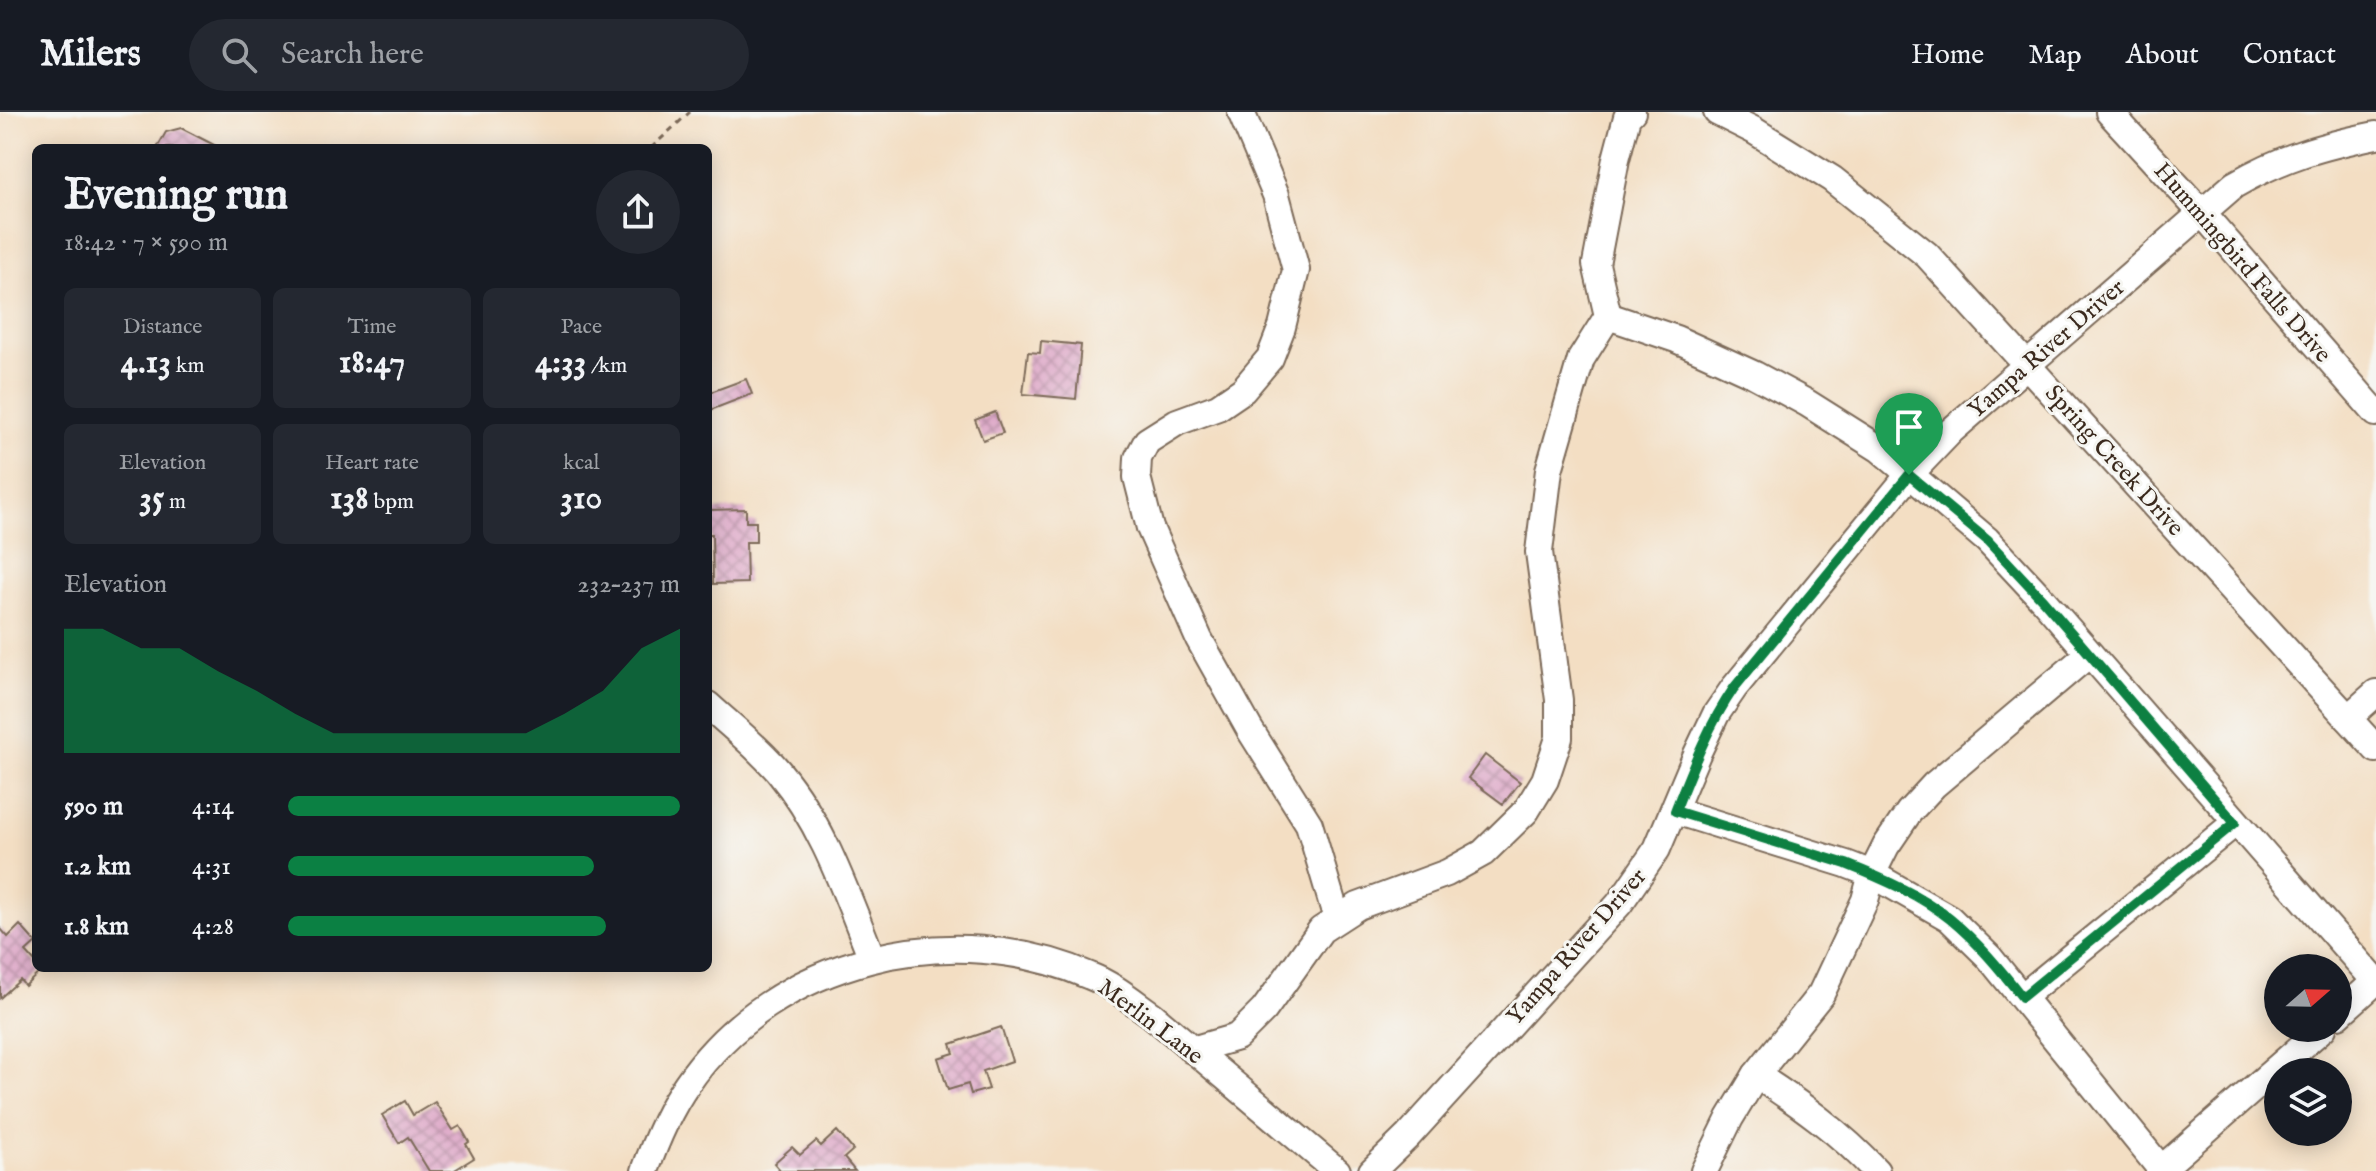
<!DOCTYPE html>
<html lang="en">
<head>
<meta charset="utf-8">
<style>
  body { margin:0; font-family:"IM FELL English",serif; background:#242831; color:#f1f3f6; height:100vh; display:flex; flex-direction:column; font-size:30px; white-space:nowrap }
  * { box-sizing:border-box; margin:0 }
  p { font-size:26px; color:#9ea1a6 }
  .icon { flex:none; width:44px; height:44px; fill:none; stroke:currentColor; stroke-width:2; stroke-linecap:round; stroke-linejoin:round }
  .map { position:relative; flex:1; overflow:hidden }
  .drawer { position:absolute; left:32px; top:32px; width:680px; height:828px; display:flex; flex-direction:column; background:#171b24; border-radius:12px; box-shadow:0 4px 20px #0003 }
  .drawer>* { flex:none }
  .needle { width:52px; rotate:70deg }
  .tools { position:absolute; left:2264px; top:842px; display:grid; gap:16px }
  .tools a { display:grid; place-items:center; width:88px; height:88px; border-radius:50%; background:#171b24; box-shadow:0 4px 20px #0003; font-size:40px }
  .pin { position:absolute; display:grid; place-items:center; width:68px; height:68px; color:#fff; margin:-82px -34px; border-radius:50% 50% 50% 0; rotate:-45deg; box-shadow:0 0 8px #0007 }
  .pin .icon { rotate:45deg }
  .round { display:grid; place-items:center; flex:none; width:84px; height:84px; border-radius:42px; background:#242831 }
  .headline { display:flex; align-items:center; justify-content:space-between; height:136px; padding:0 32px }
  h1 { font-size:44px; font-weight:800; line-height:60px }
  .stats { display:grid; grid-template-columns:repeat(3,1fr); gap:12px; height:136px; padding:8px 32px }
  .stats div { display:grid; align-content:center; border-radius:12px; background:#242831; text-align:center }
  .stats b { font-size:34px; font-weight:800 }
  .stats small { font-size:22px; font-weight:400 }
  .stats p { font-size:22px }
  .chart { height:224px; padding:16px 32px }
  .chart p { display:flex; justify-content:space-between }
  .chart svg { width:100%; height:144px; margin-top:8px; fill:#0b8043; opacity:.7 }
  ul { padding:0 32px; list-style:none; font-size:26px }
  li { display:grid; grid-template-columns:128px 96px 1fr; align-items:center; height:60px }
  li i { height:20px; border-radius:10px; background:#0b8043 }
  header { display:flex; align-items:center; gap:48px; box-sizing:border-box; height:112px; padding:0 40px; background:#171b24; border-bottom:2px solid #363941 }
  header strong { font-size:38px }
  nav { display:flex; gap:44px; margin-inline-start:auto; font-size:28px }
  .search { width:560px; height:72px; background:#242831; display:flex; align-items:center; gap:20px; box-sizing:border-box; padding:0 28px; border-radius:44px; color:#9ea1a6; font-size:30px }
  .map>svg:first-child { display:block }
  .building { fill:url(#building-cross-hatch) }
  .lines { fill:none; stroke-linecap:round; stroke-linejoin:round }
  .minor-casing { stroke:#7b6958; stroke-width:30 }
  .path { stroke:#7b6958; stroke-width:3; stroke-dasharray:6 6; stroke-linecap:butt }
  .minor { stroke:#fff; stroke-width:26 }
  .route-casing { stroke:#fff; stroke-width:16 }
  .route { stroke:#0b8043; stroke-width:10 }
  .labels { text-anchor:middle; stroke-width:6; stroke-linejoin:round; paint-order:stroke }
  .street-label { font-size:24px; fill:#3b2a1e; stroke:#f6f6f2 }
</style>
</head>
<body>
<header>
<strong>Milers</strong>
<div class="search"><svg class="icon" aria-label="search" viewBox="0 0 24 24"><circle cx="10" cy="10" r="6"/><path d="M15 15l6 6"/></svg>Search here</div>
<nav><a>Home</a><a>Map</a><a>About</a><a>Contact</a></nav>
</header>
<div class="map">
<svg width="2376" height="1059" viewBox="0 0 2376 1059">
  <defs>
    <pattern id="building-cross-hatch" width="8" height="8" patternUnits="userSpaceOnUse" patternTransform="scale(2)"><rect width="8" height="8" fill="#dea8c8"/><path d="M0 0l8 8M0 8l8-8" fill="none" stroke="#b589a2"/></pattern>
  </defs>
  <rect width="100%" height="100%" fill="#f6f6f2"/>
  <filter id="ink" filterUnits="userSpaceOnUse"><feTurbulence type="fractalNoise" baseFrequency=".0125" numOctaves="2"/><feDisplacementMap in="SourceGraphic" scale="16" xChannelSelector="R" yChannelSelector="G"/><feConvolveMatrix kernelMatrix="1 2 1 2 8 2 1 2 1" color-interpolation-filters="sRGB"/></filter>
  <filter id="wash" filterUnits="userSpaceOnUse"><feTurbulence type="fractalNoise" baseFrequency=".006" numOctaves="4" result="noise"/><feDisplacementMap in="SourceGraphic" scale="32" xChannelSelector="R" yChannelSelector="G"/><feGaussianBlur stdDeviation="1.8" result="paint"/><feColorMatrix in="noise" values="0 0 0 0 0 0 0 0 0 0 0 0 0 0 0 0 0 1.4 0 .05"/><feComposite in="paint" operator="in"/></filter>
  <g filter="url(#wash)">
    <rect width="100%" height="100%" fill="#f3dec3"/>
    <g id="blocks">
      <g class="building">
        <path d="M181,16L220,36H157L166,20Z"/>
        <path d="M1041,229L1081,233L1076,287L1023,282L1028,240L1040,241Z"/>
        <path d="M746,267L752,282L708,299V281Z"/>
        <path d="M995,300L1003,321L983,328L975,308Z"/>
        <path d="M746,397V410H756V430H746L747,471L713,472L712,422H708V398Z"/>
        <path d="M1485,643L1520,670L1503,692L1468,666Z"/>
        <path d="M20,813L36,831L26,840L36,851V856L42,858L25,874L20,868L0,886V816L8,825Z"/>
        <path d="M1001,915L1012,949L983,959L989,977L971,982L968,972L948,978L938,946L954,941L951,932Z"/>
        <path d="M405,989L413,1003L435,990L453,1018L460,1014L469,1030L466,1032L474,1046L453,1059H429L408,1025L399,1031L382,1003Z"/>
        <path d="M837,1019L853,1038L844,1046L855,1059H781L774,1051L792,1035L800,1043L816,1029L821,1034Z"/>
      </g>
    </g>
  </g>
  <g filter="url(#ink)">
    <use href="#blocks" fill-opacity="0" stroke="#7b6958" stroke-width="2"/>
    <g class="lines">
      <g class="minor-casing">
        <g id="minor">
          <path d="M1241,0L1276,83L1296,158L1282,215L1270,246L1243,278L1218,295L1177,310L1147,329L1138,346L1137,365L1150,416L1199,527L1250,618L1309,712L1337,807"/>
          <path d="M1717,0L1753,18L1832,67L1927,143L2376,637"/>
          <path d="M2109,0L2202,101L2376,301"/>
          <path d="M1608,204L1676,227L1755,263L1807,291L1880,337L1987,428L2043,488L2376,870"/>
          <path d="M708,593C732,615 758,635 779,660C824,714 846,782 872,846"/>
          <path d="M2348,606L2376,581"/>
          <path d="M1675,699L1846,752L1872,762L1949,806L1989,845L2161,1057"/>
          <path d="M2022,885L2235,711"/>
          <path d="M2338,903L2376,869"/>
          <path d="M1192,938L1237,925L1264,898L1321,818L1358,794L1447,761L1483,741L1526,699L1545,668L1559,626V588L1539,440L1549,358L1581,247L1608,204L1596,152L1616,47L1627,5L1632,0"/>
          <path d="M1756,963C1799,991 1841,1021 1876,1059"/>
          <path d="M645,1059C656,1028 668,999 687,972C774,845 952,804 1090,864C1113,873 1132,889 1152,903L1337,1059"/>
          <path d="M1372,1059L1408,1024L1619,792L1657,737L1697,642L1716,602L1734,576L1909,363L1951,319L2234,73C2282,45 2322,34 2376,23"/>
          <path d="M1704,1059L1730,1006L1756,963L1821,882L1865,788L1872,762L1886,734L1909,700L1934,673L2089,542"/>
          <path d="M2159,1059L2323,916"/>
        </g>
      </g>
      <path class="path" d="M651,36L690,0"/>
      <use href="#minor" class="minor"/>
    </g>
  </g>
  <g class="lines" filter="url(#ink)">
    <g class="route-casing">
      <path id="route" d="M1909,363L1987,428L2043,488L2235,711L2022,885C2000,857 1978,830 1950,807C1921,783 1881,766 1846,752L1675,699C1692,656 1708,614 1734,576Z"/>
    </g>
    <use href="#route" class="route"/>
  </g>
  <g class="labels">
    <g class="street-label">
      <text transform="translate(2243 150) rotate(49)" y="8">Hummingbird Falls Drive</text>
      <text transform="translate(2046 236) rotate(-41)" y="8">Yampa River Driver</text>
      <text transform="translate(2115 348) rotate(48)" y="8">Spring Creek Drive</text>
      <text transform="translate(1576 834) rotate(-49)" y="8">Yampa River Driver</text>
      <text transform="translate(1151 909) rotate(37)" y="8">Merlin Lane</text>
    </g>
  </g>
</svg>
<div class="tools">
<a><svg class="needle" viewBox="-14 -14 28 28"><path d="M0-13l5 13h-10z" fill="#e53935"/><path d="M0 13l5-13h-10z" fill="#9ea1a6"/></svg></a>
<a><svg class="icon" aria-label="layers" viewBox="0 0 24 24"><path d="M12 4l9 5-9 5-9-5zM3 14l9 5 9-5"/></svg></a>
</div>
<div class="pin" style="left:1909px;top:363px;background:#1e9e55"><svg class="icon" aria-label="arrive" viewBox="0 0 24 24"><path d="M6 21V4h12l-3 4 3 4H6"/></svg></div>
<section class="drawer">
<div class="headline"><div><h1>Evening run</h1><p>18:42 · 7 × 590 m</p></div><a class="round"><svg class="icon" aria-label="share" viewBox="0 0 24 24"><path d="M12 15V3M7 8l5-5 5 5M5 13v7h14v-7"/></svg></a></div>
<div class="stats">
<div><p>Distance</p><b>4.13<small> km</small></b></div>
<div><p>Time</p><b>18:47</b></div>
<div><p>Pace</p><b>4:33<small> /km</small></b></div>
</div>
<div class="stats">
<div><p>Elevation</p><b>35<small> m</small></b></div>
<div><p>Heart rate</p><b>138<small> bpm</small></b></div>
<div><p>kcal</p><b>310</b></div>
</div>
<div class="chart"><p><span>Elevation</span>232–237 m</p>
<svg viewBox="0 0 160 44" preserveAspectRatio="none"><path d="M0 44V6L10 6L20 12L30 12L40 19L50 25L60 32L70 38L80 38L90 38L100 38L110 38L120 38L130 32L140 25L150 12L160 6V44z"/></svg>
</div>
<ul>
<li><b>590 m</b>4:14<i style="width:100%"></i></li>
<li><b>1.2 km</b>4:31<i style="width:78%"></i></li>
<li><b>1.8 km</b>4:28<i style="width:81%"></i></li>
</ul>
</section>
</div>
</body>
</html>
